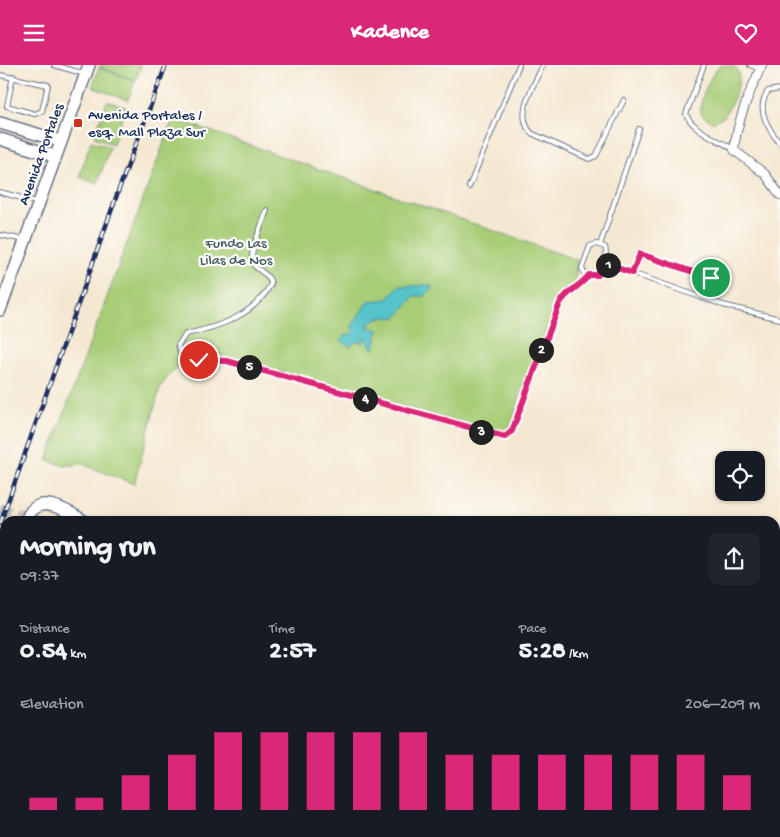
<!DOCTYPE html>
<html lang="en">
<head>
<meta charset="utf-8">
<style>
  body { margin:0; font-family:"Gochi Hand",sans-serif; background:#20242c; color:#f1f3f6; height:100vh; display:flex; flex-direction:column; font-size:19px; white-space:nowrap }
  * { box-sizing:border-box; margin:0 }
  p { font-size:16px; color:#9ea1a6 }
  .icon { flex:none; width:28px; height:28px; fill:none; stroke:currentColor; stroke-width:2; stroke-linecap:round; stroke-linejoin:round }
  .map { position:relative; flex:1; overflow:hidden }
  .sheet { position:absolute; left:0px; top:451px; width:780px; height:321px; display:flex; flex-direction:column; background:#171b24; border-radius:15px 15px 0 0; box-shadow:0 1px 4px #0004 }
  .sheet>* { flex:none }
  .controls { position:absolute; left:715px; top:386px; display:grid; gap:10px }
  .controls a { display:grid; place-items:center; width:50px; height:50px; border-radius:10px; background:#171b24; box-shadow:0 1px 4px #0004; font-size:25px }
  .pin { position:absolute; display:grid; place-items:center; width:42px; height:42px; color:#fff; margin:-21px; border:2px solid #fff; border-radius:50%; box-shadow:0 1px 5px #0007 }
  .km { position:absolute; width:25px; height:25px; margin:-12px; border-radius:50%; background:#222; color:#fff; font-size:14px; line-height:25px; text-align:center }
  .round { display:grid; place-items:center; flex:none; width:52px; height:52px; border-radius:10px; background:#20242c }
  .summary { display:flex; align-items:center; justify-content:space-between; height:85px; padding:0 20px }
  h1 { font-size:28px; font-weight:800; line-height:38px }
  .stats { display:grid; grid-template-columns:repeat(3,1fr); gap:8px; height:85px; padding:5px 20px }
  .stats div { display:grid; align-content:center }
  .stats b { font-size:25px; font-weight:800 }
  .stats small { font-size:14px; font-weight:400 }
  .stats p { font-size:14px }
  .chart { height:140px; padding:10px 20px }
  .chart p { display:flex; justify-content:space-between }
  .chart svg { width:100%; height:90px; margin-top:5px; stroke:#db2777; stroke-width:6 }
  header { display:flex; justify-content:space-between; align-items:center; height:65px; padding:0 20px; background:#db2777; color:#fff; font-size:22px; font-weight:800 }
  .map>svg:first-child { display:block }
  .green { fill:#a8cd77; stroke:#627e6a }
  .water { fill:#55c3c9; stroke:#387994 }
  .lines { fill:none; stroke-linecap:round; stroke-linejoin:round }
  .secondary-tunnel { stroke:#c9c3bb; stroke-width:11; stroke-dasharray:11 5.5; stroke-linecap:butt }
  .lane-casing { stroke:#677087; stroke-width:6 }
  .street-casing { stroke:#677087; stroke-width:10 }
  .secondary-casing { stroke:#677087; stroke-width:14 }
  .lane { stroke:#fff; stroke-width:4 }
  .street { stroke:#fff; stroke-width:8 }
  .secondary { stroke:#fff; stroke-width:11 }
  .rail-casing { stroke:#1b2f5e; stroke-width:4.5 }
  .rail { stroke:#fdfcf7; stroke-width:2.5; stroke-dasharray:8; stroke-linecap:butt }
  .route-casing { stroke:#fff; stroke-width:10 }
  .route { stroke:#db2777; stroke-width:6 }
  .poi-dot { fill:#c8321e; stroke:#fdfcf7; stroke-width:2 }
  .labels { text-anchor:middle; stroke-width:4.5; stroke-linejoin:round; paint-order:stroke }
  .poi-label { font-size:15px; fill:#1b2f5e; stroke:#fdfcf7; text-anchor:start }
  .street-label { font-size:15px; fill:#1b2f5e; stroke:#fdfcf7 }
  .park-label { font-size:15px; fill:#455e66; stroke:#fdfcf7 }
</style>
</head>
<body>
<header><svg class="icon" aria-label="menu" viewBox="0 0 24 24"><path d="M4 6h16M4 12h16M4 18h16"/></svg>Kadence<svg class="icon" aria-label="heart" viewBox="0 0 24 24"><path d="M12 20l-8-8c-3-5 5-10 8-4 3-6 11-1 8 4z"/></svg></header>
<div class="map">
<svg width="780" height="772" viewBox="0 0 780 772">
  <rect width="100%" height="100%" fill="#fdfcf7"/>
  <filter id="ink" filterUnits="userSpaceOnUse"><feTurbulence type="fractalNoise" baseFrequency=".02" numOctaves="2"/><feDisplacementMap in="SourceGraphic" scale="10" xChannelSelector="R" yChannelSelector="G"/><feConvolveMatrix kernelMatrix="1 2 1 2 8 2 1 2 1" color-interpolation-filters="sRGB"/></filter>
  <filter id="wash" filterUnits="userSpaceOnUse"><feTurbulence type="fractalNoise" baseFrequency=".0096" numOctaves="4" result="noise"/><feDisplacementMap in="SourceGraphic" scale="20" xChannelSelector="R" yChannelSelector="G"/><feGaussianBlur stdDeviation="1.12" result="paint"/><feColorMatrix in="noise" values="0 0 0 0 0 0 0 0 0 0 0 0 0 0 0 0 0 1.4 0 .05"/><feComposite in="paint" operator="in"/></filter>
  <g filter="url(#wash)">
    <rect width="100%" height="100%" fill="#f5e8d2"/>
    <g class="green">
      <path d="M100,0H141L136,15L99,2Z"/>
      <path d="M721,0L734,1C747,13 731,39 724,52L712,57L702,50C697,38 711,7 721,0Z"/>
      <path d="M99,3L135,16L128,35L92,22Z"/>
      <path d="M107,36L126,42L113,79L94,72Z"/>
      <path d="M173,53L577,195L575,220L563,227L558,236L523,321L511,360L506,367L498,368L217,289C190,292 175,300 160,323L134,419L82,399L65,401L47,395Z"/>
      <path d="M91,76L110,82L97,119L79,112Z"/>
      <path d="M0,685L5,687V737L0,735Z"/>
    </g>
    <path class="water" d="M431,220L432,224L425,231H414L397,252L377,253L367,261L378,265L374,284H372L366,272L363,273L364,278L356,276L350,282L341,275L345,270L353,269L352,261L368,236L388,234L398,221Z"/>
  </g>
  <g filter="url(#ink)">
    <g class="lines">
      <path class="secondary-tunnel" d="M0,444L39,456"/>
      <g class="lane-casing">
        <g id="lane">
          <path d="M54,0L85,9"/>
          <path d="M543,0C534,21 514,48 531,68L589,94L596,91L624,35"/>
          <path d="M704,0L686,49C692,65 719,75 733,84"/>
          <path d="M750,0L761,4"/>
          <path d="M0,10L48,20L42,46L35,49L7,41L13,11"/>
          <path d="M780,24L768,26C755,44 768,63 780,79"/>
          <path d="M469,122L519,0"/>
          <path d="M0,127L36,137"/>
          <path d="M267,145C264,155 247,192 253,199C259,207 269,208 271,219C254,251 219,262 186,269L178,280L183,295L213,294L227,296L500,372H505L512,366L560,238C568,225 581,221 589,210"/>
          <path d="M0,170L25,175"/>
          <path d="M596,179L605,182C608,190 602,207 595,211L584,208L582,203L590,181Z"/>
          <path d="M600,180L639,64"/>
          <path d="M603,198L723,240L780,254"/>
          <path d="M632,208L639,189L711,213L703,233"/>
        </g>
      </g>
      <g class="street-casing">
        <g id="street">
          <path d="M762,0C750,26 737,55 734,85L765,109L780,130"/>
          <path d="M0,527L5,513"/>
          <path d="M775,742L780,739"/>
          <path d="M0,743L5,747"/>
          <path d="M32,768L44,772"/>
          <path d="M373,768L398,772"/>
          <path d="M9,772L11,768"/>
          <path d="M309,772L314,768"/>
          <path d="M772,772V768"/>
        </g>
      </g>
      <g class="secondary-casing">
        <g id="secondary">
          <path d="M0,58L60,76"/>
          <path d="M0,74L54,91"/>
          <path d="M0,245L89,0"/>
          <path d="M26,456C36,426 66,445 84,456"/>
          <path d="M775,758L780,757"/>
        </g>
      </g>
      <use href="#lane" class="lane"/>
      <use href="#street" class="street"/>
      <use href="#secondary" class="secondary"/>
      <g class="rail-casing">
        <path id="rail" d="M0,459L119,124L166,0"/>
      </g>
      <use href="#rail" class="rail"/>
    </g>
  </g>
  <g class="lines" filter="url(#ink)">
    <g class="route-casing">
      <path id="route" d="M199,295L227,296L505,372L512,366L560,238C568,225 581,221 589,210H598L603,198L632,208L640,189L711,213"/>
    </g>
    <use href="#route" class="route"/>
  </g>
  <rect class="poi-dot" x="73" y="53" width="10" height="10" rx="2.5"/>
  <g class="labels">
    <g class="poi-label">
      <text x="88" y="54">Avenida Portales /<tspan x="88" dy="17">esq. Mall Plaza Sur</tspan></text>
    </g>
    <g class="street-label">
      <text transform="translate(40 89) rotate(-70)" y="5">Avenida Portales</text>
    </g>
    <g class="park-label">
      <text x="236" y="182">Fundo Las<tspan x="236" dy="17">Lilas de Nos</tspan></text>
    </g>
  </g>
</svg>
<div class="controls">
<a><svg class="icon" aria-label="locate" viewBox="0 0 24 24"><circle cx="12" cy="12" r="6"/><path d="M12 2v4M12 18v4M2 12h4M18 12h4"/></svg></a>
</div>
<div class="pin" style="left:711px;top:213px;background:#1e9e55"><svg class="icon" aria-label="arrive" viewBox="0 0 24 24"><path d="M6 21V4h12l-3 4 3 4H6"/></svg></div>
<div class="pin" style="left:199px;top:295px;background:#d93025"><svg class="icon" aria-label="check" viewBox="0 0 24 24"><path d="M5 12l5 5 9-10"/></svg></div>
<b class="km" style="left:608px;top:200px">1</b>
<b class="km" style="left:541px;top:285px">2</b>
<b class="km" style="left:481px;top:367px">3</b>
<b class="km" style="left:365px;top:334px">4</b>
<b class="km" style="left:249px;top:302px">5</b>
<section class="sheet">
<div class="summary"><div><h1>Morning run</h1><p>09:37</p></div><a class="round"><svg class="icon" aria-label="share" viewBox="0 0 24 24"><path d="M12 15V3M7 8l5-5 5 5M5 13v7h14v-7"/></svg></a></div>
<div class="stats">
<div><p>Distance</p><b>0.54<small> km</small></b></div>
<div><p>Time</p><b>2:57</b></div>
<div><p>Pace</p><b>5:28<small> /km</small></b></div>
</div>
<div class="chart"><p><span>Elevation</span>206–209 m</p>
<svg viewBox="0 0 160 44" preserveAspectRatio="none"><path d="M5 44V38M15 44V38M25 44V27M35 44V17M45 44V6M55 44V6M65 44V6M75 44V6M85 44V6M95 44V17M105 44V17M115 44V17M125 44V17M135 44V17M145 44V17M155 44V27"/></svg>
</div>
</section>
</div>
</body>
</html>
